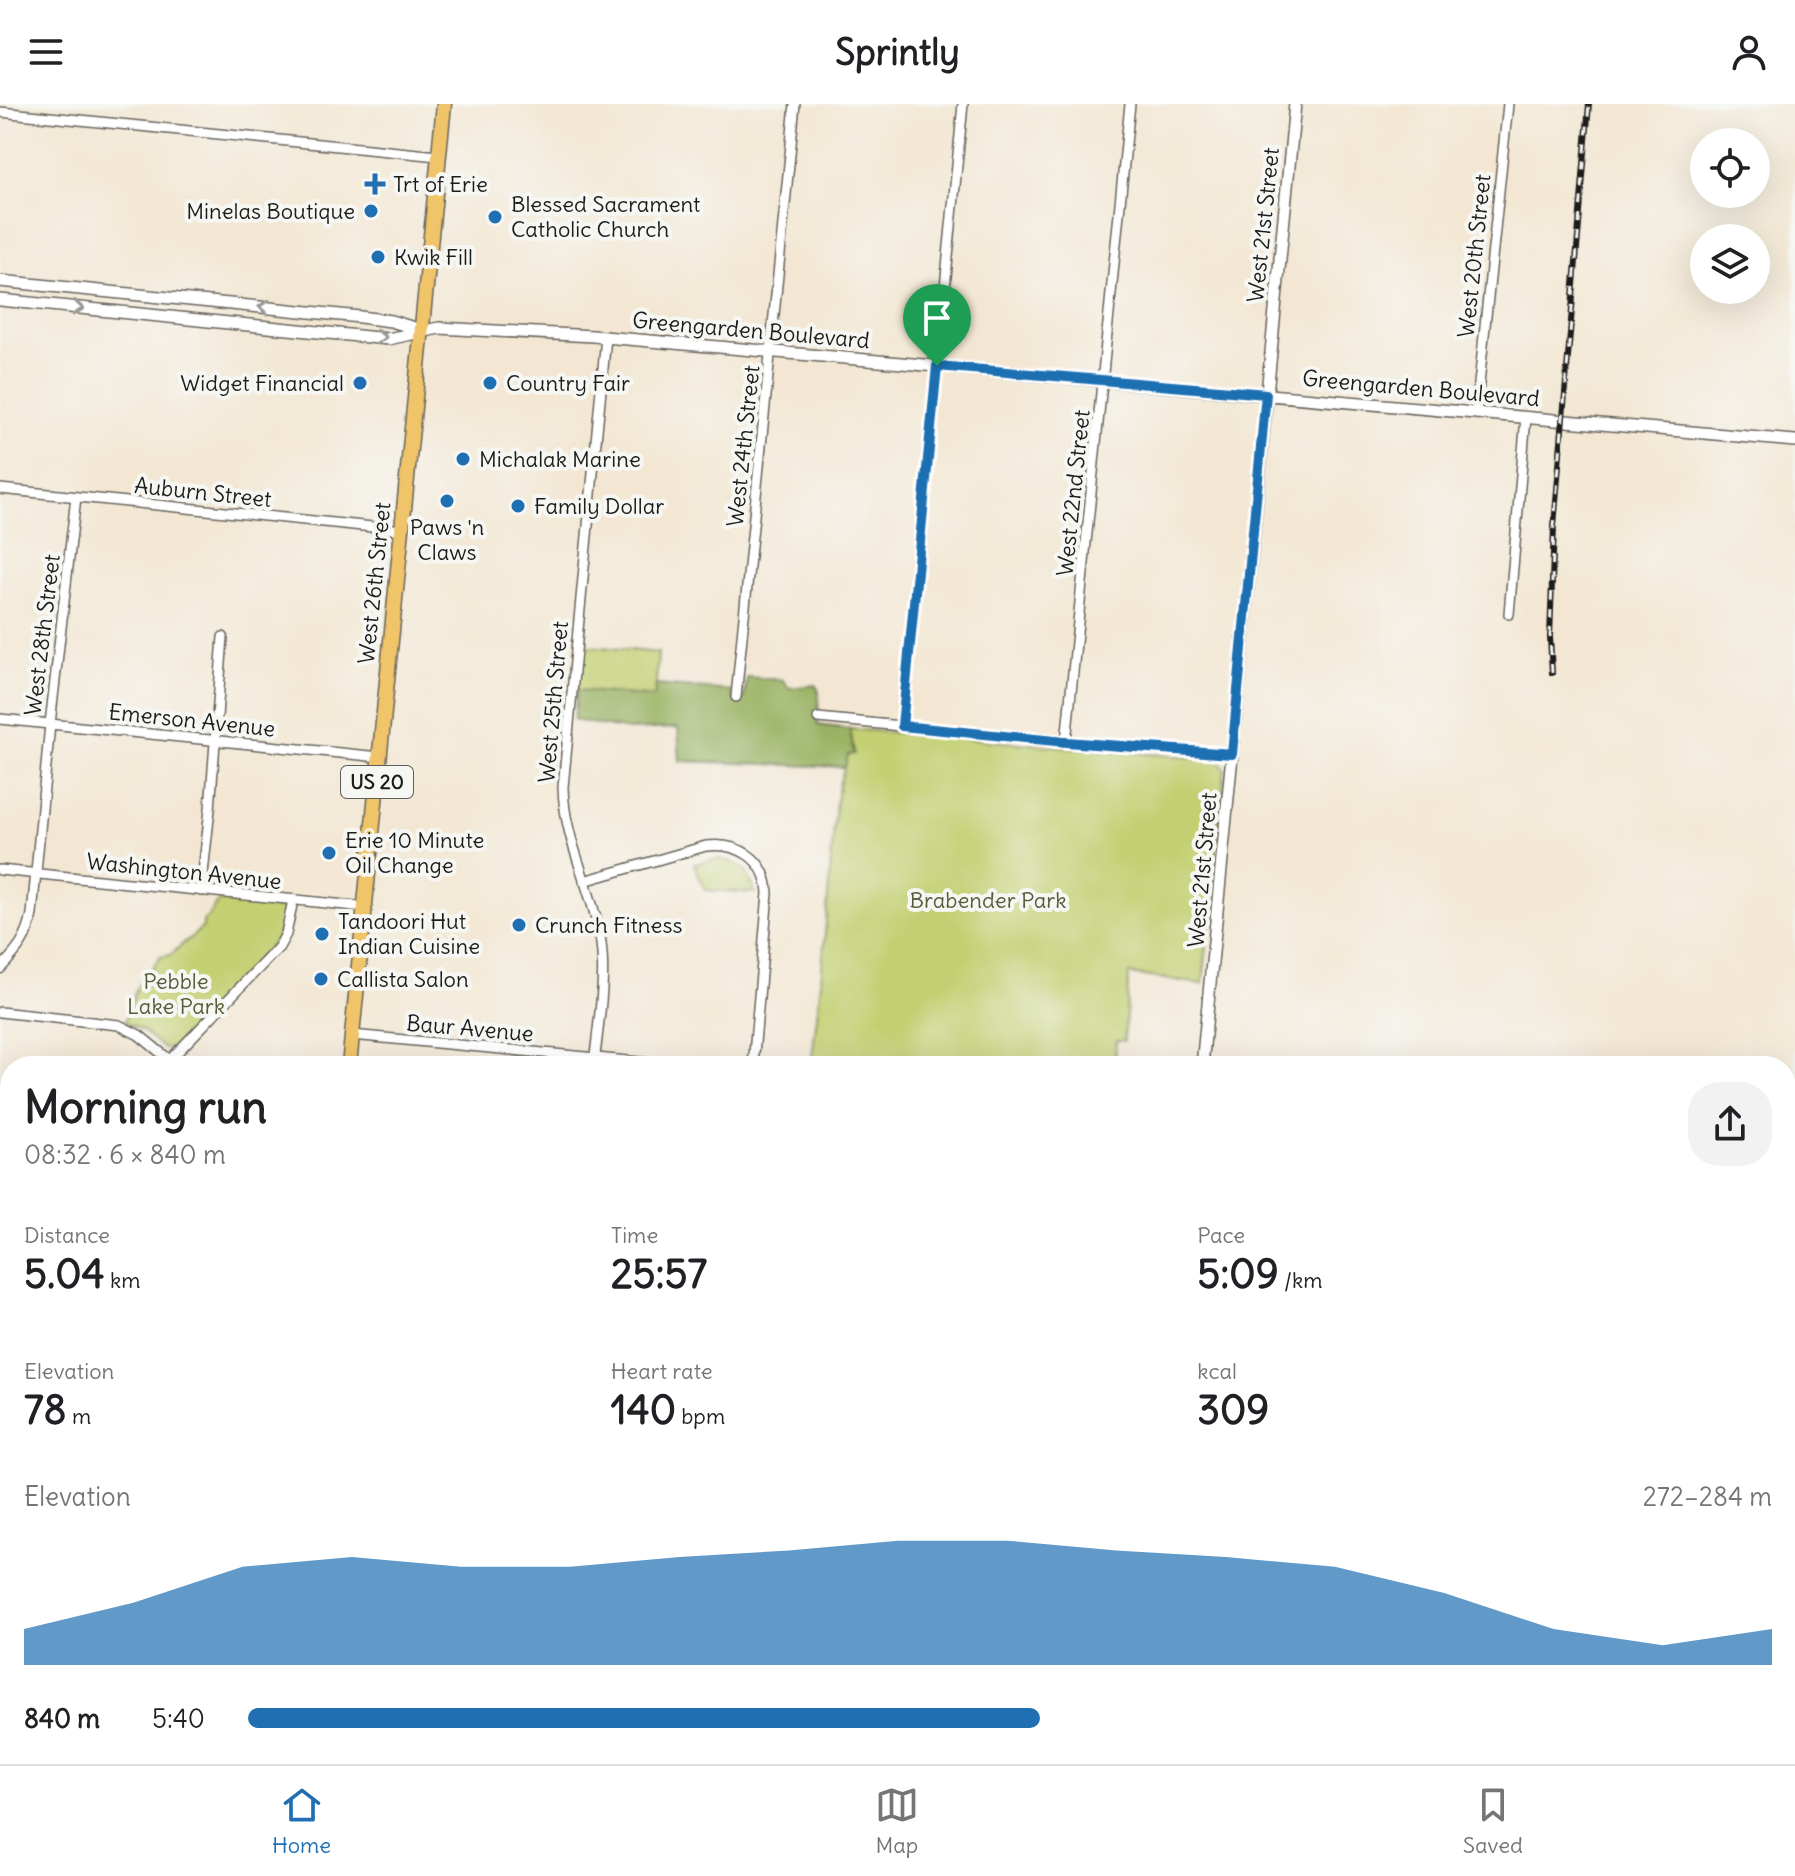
<!DOCTYPE html>
<html lang="en">
<head>
<meta charset="utf-8">
<style>
  body { margin:0; font-family:Delius,sans-serif; background:#f2f2f2; color:#202124; height:100vh; display:flex; flex-direction:column; font-size:30px; white-space:nowrap }
  * { box-sizing:border-box; margin:0 }
  p { font-size:26px; color:#757577 }
  .icon { flex:none; width:44px; height:44px; fill:none; stroke:currentColor; stroke-width:2; stroke-linecap:round; stroke-linejoin:round }
  .map { position:relative; flex:1; overflow:hidden }
  .details { position:absolute; left:0px; top:952px; width:1796px; height:708px; display:flex; flex-direction:column; background:#fff; border-radius:32px 32px 0 0; box-shadow:0 8px 32px #0002 }
  .details>* { flex:none }
  .controls { position:absolute; left:1690px; top:24px; display:grid; gap:16px }
  .controls a { display:grid; place-items:center; width:80px; height:80px; border-radius:50%; background:#fff; box-shadow:0 8px 32px #0002; font-size:40px }
  .pin { position:absolute; display:grid; place-items:center; width:68px; height:68px; color:#fff; margin:-82px -34px; border-radius:50% 50% 50% 0; rotate:-45deg; box-shadow:0 0 8px #0007 }
  .pin .icon { rotate:45deg }
  .round { display:grid; place-items:center; flex:none; width:84px; height:84px; border-radius:32px; background:#f2f2f2 }
  .summary { display:flex; align-items:center; justify-content:space-between; height:136px; padding:0 24px }
  h1 { font-size:44px; font-weight:800; line-height:60px }
  .metrics { display:grid; grid-template-columns:repeat(3,1fr); gap:12px; height:136px; padding:8px 24px }
  .metrics div { display:grid; align-content:center }
  .metrics b { font-size:40px; font-weight:800 }
  .metrics small { font-size:22px; font-weight:400 }
  .metrics p { font-size:22px }
  .chart { height:224px; padding:16px 24px }
  .chart p { display:flex; justify-content:space-between }
  .chart svg { width:100%; height:144px; margin-top:8px; fill:#1f6fb2; opacity:.7 }
  ul { padding:0 24px; list-style:none; font-size:26px }
  li { display:grid; grid-template-columns:128px 96px 1fr; align-items:center; height:60px }
  li i { height:20px; border-radius:10px; background:#1f6fb2 }
  header { display:flex; justify-content:space-between; align-items:center; height:104px; padding:0 24px; background:#fff; font-size:36px; font-weight:800 }
  .dock { display:flex; justify-content:space-around; align-items:center; height:112px; border-top:2px solid #e0e0e0; background:#fff; font-size:22px; color:#757577 }
  .dock a { display:grid; justify-items:center; gap:4px }
  .dock .on { color:#1f6fb2 }
  .map>svg:first-child { display:block }
  .green { fill:#c3cf71; stroke:#707646; stroke-width:2 }
  .forest { fill:#9ab263; stroke:#5b6740; stroke-width:2 }
  .lines { fill:none; stroke-linecap:round; stroke-linejoin:round }
  .minor-casing { stroke:#67635c; stroke-width:12 }
  .tertiary-casing { stroke:#67635c; stroke-width:14 }
  .primary-casing { stroke:#67635c; stroke-width:17 }
  .minor { stroke:#fff; stroke-width:9 }
  .tertiary { stroke:#fff; stroke-width:11 }
  .primary { stroke:#f0c469; stroke-width:14 }
  .rail-casing { stroke:#1c1c1c; stroke-width:6 }
  .rail { stroke:#f6f6f2; stroke-width:3; stroke-dasharray:9; stroke-linecap:butt }
  .oneway { stroke:#999 }
  .route-casing { stroke:#fff; stroke-width:16 }
  .route { stroke:#1f6fb2; stroke-width:10 }
  .poi-dot { fill:#1f6fb2; stroke:#f6f6f2; stroke-width:3 }
  .labels { text-anchor:middle; stroke-width:8; stroke-linejoin:round; paint-order:stroke }
  .shield { fill:#f6f6f2; stroke:#5d5d5c; stroke-width:2 }
  .shield-label { font-size:20px; font-weight:bold; fill:#1c1c1c }
  .poi-label { font-size:22px; fill:#1c1c1c; stroke:#f6f6f2; text-anchor:start }
  .street-label { font-size:22px; fill:#1c1c1c; stroke:#f6f6f2 }
  .park-label { font-size:22px; fill:#565b3a; stroke:#f6f6f2 }
</style>
</head>
<body>
<header><svg class="icon" aria-label="menu" viewBox="0 0 24 24"><path d="M4 6h16M4 12h16M4 18h16"/></svg>Sprintly<svg class="icon" aria-label="person" viewBox="0 0 24 24"><circle cx="12" cy="8" r="4"/><path d="M4 21q1-7 8-7t8 7"/></svg></header>
<div class="map">
<svg width="1795" height="1660" viewBox="0 0 1795 1660">
  <rect width="100%" height="100%" fill="#f6f6f2"/>
  <filter id="ink" filterUnits="userSpaceOnUse"><feTurbulence type="fractalNoise" baseFrequency=".0125" numOctaves="2"/><feDisplacementMap in="SourceGraphic" scale="16" xChannelSelector="R" yChannelSelector="G"/><feConvolveMatrix kernelMatrix="1 2 1 2 8 2 1 2 1" color-interpolation-filters="sRGB"/></filter>
  <filter id="wash" filterUnits="userSpaceOnUse"><feTurbulence type="fractalNoise" baseFrequency=".006" numOctaves="4" result="noise"/><feDisplacementMap in="SourceGraphic" scale="32" xChannelSelector="R" yChannelSelector="G"/><feGaussianBlur stdDeviation="1.8" result="paint"/><feColorMatrix in="noise" values="0 0 0 0 0 0 0 0 0 0 0 0 0 0 0 0 0 1.4 0 .05"/><feComposite in="paint" operator="in"/></filter>
  <g filter="url(#wash)">
    <rect width="100%" height="100%" fill="#f3e7d3"/>
    <g class="green">
      <path d="M581,541L658,549L655,593L577,586Z"/>
      <path d="M850,625L1186,653L1219,657L1225,665L1203,880L1129,870L1124,937L1116,936L1114,962H811L821,877L836,697L839,681L848,651L854,649Z"/>
      <path d="M718,755C741,757 749,768 755,789L705,786L694,760Z"/>
      <path d="M221,797L281,804L284,810L277,834L267,846L172,944L164,945L143,927L125,918L136,885L160,853L170,851L203,823V817C212,812 212,801 221,797Z"/>
    </g>
    <path class="forest" d="M747,573L783,576L789,584L816,581L819,588L818,621L850,625L854,650L848,651L845,663L680,657L678,624L628,626L574,616L577,586L654,593L656,581L732,587V594H744Z"/>
  </g>
  <g filter="url(#ink)">
    <g class="lines">
      <g class="minor-casing">
        <g id="minor">
          <path d="M0,8L438,52"/>
          <path d="M1476,309L1508,0"/>
          <path d="M0,385L402,426"/>
          <path d="M1509,510L1526,313"/>
          <path d="M736,593L795,0"/>
          <path d="M818,614L1066,638L1232,650"/>
          <path d="M0,615L380,653"/>
          <path d="M902,622L963,0"/>
          <path d="M1066,638L1130,0"/>
          <path d="M0,766L365,803"/>
          <path d="M584,777L706,742C739,738 766,755 768,789L753,962"/>
          <path d="M201,787L210,705L223,533"/>
          <path d="M0,865C17,847 28,835 32,810L50,620L76,393"/>
          <path d="M0,908L119,921L139,931L177,962"/>
          <path d="M352,931L681,962"/>
          <path d="M164,962L279,843L286,830L293,796"/>
          <path d="M594,962C598,918 608,870 599,827C589,778 564,734 563,683L606,233"/>
          <path d="M0,1144L4,1110"/>
          <path d="M0,1429L10,1430"/>
          <path d="M536,1650L640,1660"/>
          <path d="M115,1660L116,1650"/>
          <path d="M467,1660L468,1650"/>
          <path d="M967,1660L968,1650"/>
          <path d="M1302,1660L1303,1650"/>
        </g>
      </g>
      <g class="tertiary-casing">
        <g id="tertiary">
          <path d="M0,177L360,213L391,217L421,226"/>
          <path d="M0,196L388,235L439,224L593,232L1795,337"/>
          <path d="M1202,962L1295,0"/>
          <path d="M619,1650L627,1660"/>
          <path d="M1130,1660L1131,1650"/>
        </g>
      </g>
      <g class="primary-casing">
        <g id="primary">
          <path d="M349,962L444,0"/>
          <path d="M283,1660L284,1650"/>
        </g>
      </g>
      <use href="#minor" class="minor"/>
      <use href="#tertiary" class="tertiary"/>
      <use href="#primary" class="primary"/>
      <g class="rail-casing">
        <g id="rail">
          <path d="M1552,569L1550,533L1554,422L1589,0"/>
          <path d="M1786,1065L1795,1070"/>
        </g>
      </g>
      <use href="#rail" class="rail"/>
    </g>
    <defs><path id="oneway-chevron" d="M-2-3.5L2.5 0L-2 3.5" fill="none" stroke-width="1.6" stroke-linecap="round" stroke-linejoin="round" transform="scale(2)"/></defs>
    <g class="oneway">
      <use href="#oneway-chevron" transform="translate(264 203) rotate(-174)"/>
      <use href="#oneway-chevron" transform="translate(78 204) rotate(6)"/>
      <use href="#oneway-chevron" transform="translate(381 233) rotate(1)"/>
    </g>
  </g>
  <g class="lines" filter="url(#ink)">
    <g class="route-casing">
      <path id="route" d="M937,262L1266,290L1232,650L1066,638L902,622Z"/>
    </g>
    <use href="#route" class="route"/>
  </g>
  <g class="poi-dot">
    <path d="M371 68h8v8h8v8h-8v8h-8v-8h-8v-8h8z"/>
    <circle cx="371" cy="107" r="8"/>
    <circle cx="495" cy="113" r="8"/>
    <circle cx="378" cy="153" r="8"/>
    <circle cx="360" cy="279" r="8"/>
    <circle cx="490" cy="279" r="8"/>
    <circle cx="463" cy="355" r="8"/>
    <circle cx="447" cy="397" r="8"/>
    <circle cx="518" cy="402" r="8"/>
    <circle cx="329" cy="749" r="8"/>
    <circle cx="519" cy="821" r="8"/>
    <circle cx="322" cy="830" r="8"/>
    <circle cx="321" cy="875" r="8"/>
  </g>
  <g class="labels">
    <rect class="shield" x="341" y="662" width="72" height="32" rx="6"/>
    <g class="shield-label">
      <text x="377" y="685">US 20</text>
    </g>
    <g class="poi-label">
      <text x="393" y="88">Trt of Erie</text>
      <text x="511" y="108">Blessed Sacrament<tspan x="511" dy="25">Catholic Church</tspan></text>
      <text x="355" y="115" text-anchor="end">Minelas Boutique</text>
      <text x="394" y="161">Kwik Fill</text>
      <text x="344" y="287" text-anchor="end">Widget Financial</text>
      <text x="506" y="287">Country Fair</text>
      <text x="479" y="363">Michalak Marine</text>
      <text x="534" y="410">Family Dollar</text>
      <text x="447" y="431" text-anchor="middle">Paws 'n<tspan x="447" dy="25">Claws</tspan></text>
      <text x="345" y="744">Erie 10 Minute<tspan x="345" dy="25">Oil Change</tspan></text>
      <text x="338" y="825">Tandoori Hut<tspan x="338" dy="25">Indian Cuisine</tspan></text>
      <text x="535" y="829">Crunch Fitness</text>
      <text x="337" y="883">Callista Salon</text>
    </g>
    <g class="street-label">
      <text transform="translate(1263 121) rotate(-84)" y="8">West 21st Street</text>
      <text transform="translate(1474 152) rotate(-84)" y="8">West 20th Street</text>
      <text transform="translate(751 226) rotate(5)" y="8">Greengarden Boulevard</text>
      <text transform="translate(1421 284) rotate(5)" y="8">Greengarden Boulevard</text>
      <text transform="translate(743 342) rotate(-84)" y="8">West 24th Street</text>
      <text transform="translate(203 388) rotate(6)" y="8">Auburn Street</text>
      <text transform="translate(1073 389) rotate(-84)" y="8">West 22nd Street</text>
      <text transform="translate(374 479) rotate(-84)" y="8">West 26th Street</text>
      <text transform="translate(42 531) rotate(-83)" y="8">West 28th Street</text>
      <text transform="translate(553 598) rotate(-85)" y="8">West 25th Street</text>
      <text transform="translate(192 616) rotate(6)" y="8">Emerson Avenue</text>
      <text transform="translate(1202 766) rotate(-85)" y="8">West 21st Street</text>
      <text transform="translate(184 767) rotate(6)" y="8">Washington Avenue</text>
      <text transform="translate(470 924) rotate(5)" y="8">Baur Avenue</text>
    </g>
    <g class="park-label">
      <text x="988" y="804">Brabender Park</text>
      <text x="176" y="885">Pebble<tspan x="176" dy="25">Lake Park</tspan></text>
    </g>
  </g>
</svg>
<div class="controls">
<a><svg class="icon" aria-label="locate" viewBox="0 0 24 24"><circle cx="12" cy="12" r="6"/><path d="M12 2v4M12 18v4M2 12h4M18 12h4"/></svg></a>
<a><svg class="icon" aria-label="layers" viewBox="0 0 24 24"><path d="M12 4l9 5-9 5-9-5zM3 14l9 5 9-5"/></svg></a>
</div>
<div class="pin" style="left:937px;top:262px;background:#1e9e55"><svg class="icon" aria-label="arrive" viewBox="0 0 24 24"><path d="M6 21V4h12l-3 4 3 4H6"/></svg></div>
<section class="details">
<div class="summary"><div><h1>Morning run</h1><p>08:32 · 6 × 840 m</p></div><a class="round"><svg class="icon" aria-label="share" viewBox="0 0 24 24"><path d="M12 15V3M7 8l5-5 5 5M5 13v7h14v-7"/></svg></a></div>
<div class="metrics">
<div><p>Distance</p><b>5.04<small> km</small></b></div>
<div><p>Time</p><b>25:57</b></div>
<div><p>Pace</p><b>5:09<small> /km</small></b></div>
</div>
<div class="metrics">
<div><p>Elevation</p><b>78<small> m</small></b></div>
<div><p>Heart rate</p><b>140<small> bpm</small></b></div>
<div><p>kcal</p><b>309</b></div>
</div>
<div class="chart"><p><span>Elevation</span>272–284 m</p>
<svg viewBox="0 0 160 44" preserveAspectRatio="none"><path d="M0 44V33L10 25L20 14L30 11L40 14L50 14L60 11L70 9L80 6L90 6L100 9L110 11L120 14L130 22L140 33L150 38L160 33V44z"/></svg>
</div>
<ul>
<li><b>840 m</b>5:40<i style="width:52%"></i></li>
</ul>
</section>
</div>
<nav class="dock">
<a class="on"><svg class="icon" aria-label="home" viewBox="0 0 24 24"><path d="M3 11l9-7 9 7M6 9v11h12V9"/></svg>Home</a>
<a><svg class="icon" aria-label="map" viewBox="0 0 24 24"><path d="M3 6l6-2 6 2 6-2v14l-6 2-6-2-6 2zM9 4v14M15 6v14"/></svg>Map</a>
<a><svg class="icon" aria-label="saved" viewBox="0 0 24 24"><path d="M7 4h10v16l-5-4-5 4z"/></svg>Saved</a>
</nav>
</body>
</html>
